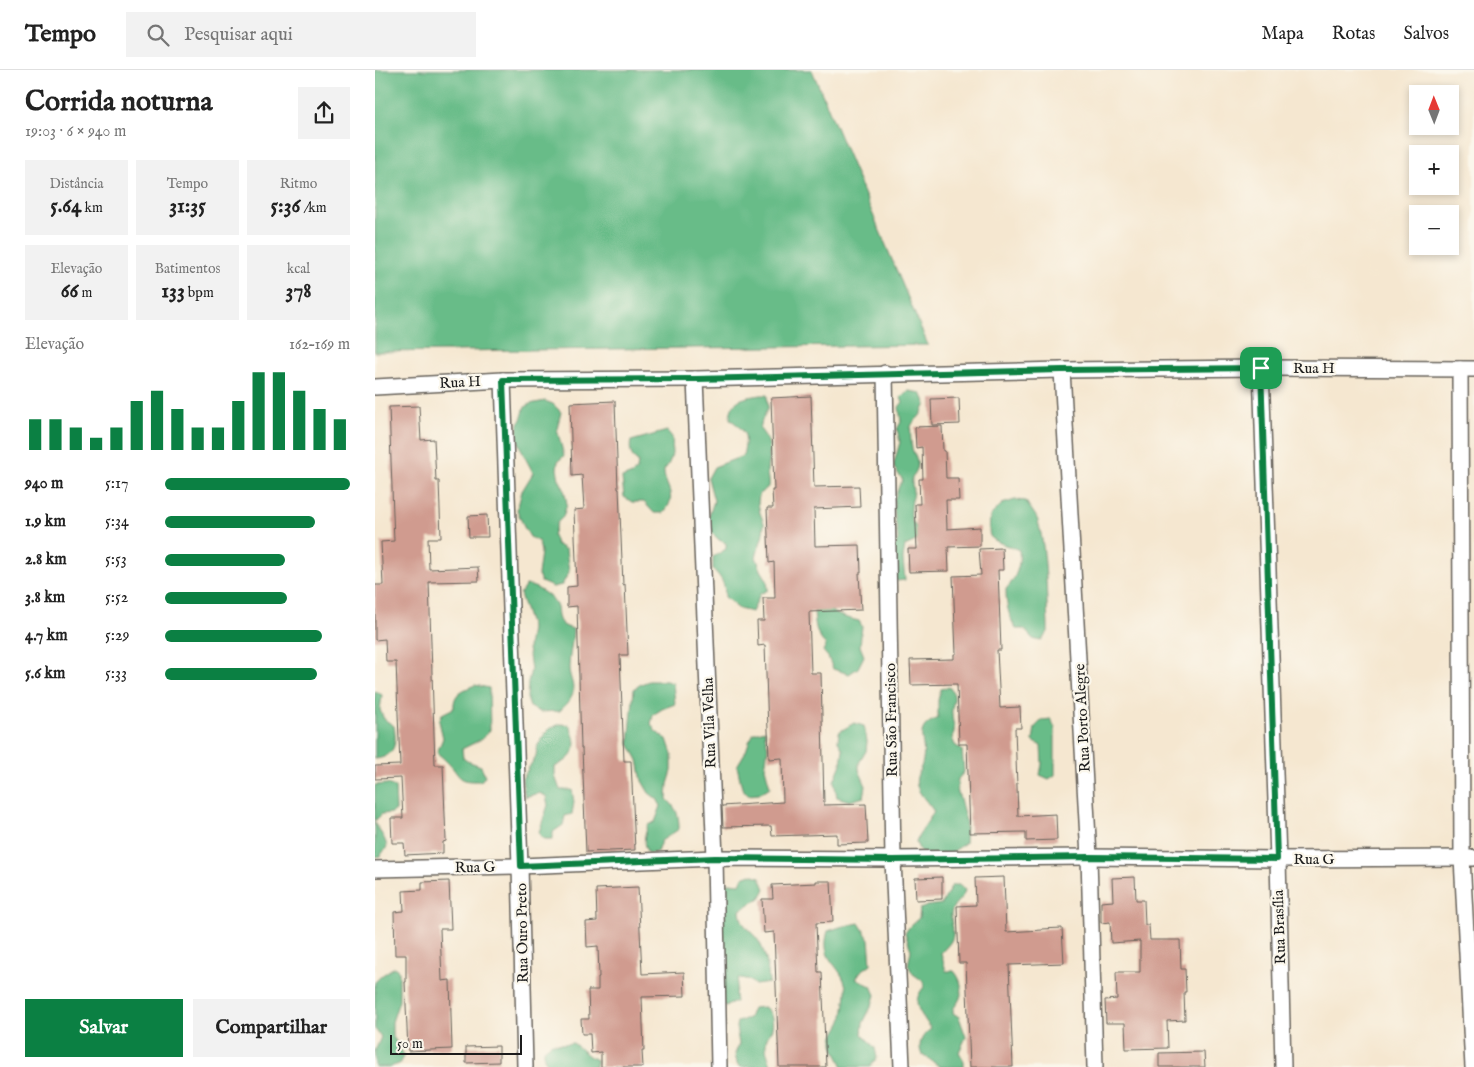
<!DOCTYPE html>
<html lang="pt">
<head>
<meta charset="utf-8">
<style>
  body { margin:0; font-family:"IM FELL English",serif; background:#f2f2f2; color:#222; height:100vh; display:flex; flex-direction:column; font-size:19px; white-space:nowrap }
  * { box-sizing:border-box; margin:0 }
  p { font-size:16px; color:#767676 }
  .icon { flex:none; width:28px; height:28px; fill:none; stroke:currentColor; stroke-width:2; stroke-linecap:round; stroke-linejoin:round }
  .map { position:relative; flex:1; overflow:hidden }
  .details { display:flex; flex-direction:column; background:#fff; width:375px }
  .details>* { flex:none }
  .needle { width:32px; rotate:359deg }
  .fabs { position:absolute; left:1034px; top:15px; display:grid; gap:10px }
  .fabs a { display:grid; place-items:center; width:50px; height:50px; border-radius:0px; background:#fff; box-shadow:0 2px 8px #0003; font-size:25px }
  .scale { position:absolute; left:15px; bottom:12px; width:132px; box-sizing:border-box; padding-left:5px; border:2px solid #1c1c1c; border-top:0; font-size:14px; line-height:18px; white-space:nowrap; color:#1c1c1c; -webkit-text-stroke:4px #fbf7ec; paint-order:stroke }
  .pin { position:absolute; display:grid; place-items:center; width:42px; height:42px; color:#fff; margin:-21px; border-radius:10px; box-shadow:0 2px 8px #0006 }
  .round { display:grid; place-items:center; flex:none; width:52px; height:52px; border-radius:0px; background:#f2f2f2 }
  .headline { display:flex; align-items:center; justify-content:space-between; height:85px; padding:0 25px }
  h1 { font-size:28px; font-weight:700; line-height:38px }
  .metrics { display:grid; grid-template-columns:repeat(3,1fr); gap:8px; height:85px; padding:5px 25px }
  .metrics div { display:grid; align-content:center; border-radius:0px; background:#f2f2f2; text-align:center }
  .metrics b { font-size:21px; font-weight:700 }
  .metrics small { font-size:14px; font-weight:400 }
  .metrics p { font-size:14px }
  .chart { height:140px; padding:10px 25px }
  .chart p { display:flex; justify-content:space-between }
  .chart svg { width:100%; height:90px; margin-top:5px; stroke:#0b8043; stroke-width:6 }
  .button { display:flex; gap:10px; margin-top:auto; padding:10px 25px }
  .button a { flex:1; height:58px; border-radius:0px; background:#0b8043; color:#fff; font-size:20px; font-weight:700; line-height:58px; text-align:center }
  .button a+a { background:#f2f2f2; color:#222 }
  ul { padding:0 25px; list-style:none; font-size:16px }
  li { display:grid; grid-template-columns:80px 60px 1fr; align-items:center; height:38px }
  li i { height:12px; border-radius:6px; background:#0b8043 }
  header { display:flex; align-items:center; gap:30px; box-sizing:border-box; height:70px; padding:0 25px; background:#fff; border-bottom:1px solid #e0e0e0 }
  header strong { font-size:24px }
  nav { display:flex; gap:28px; margin-inline-start:auto; font-size:18px }
  .search { width:350px; height:45px; background:#f2f2f2; display:flex; align-items:center; gap:12px; box-sizing:border-box; padding:0 18px; border-radius:0px; color:#767676; font-size:19px }
  main { display:flex; flex:1; min-height:0 }
  .map>svg:first-child { display:block }
  .forest { fill:#68bc88; stroke:#426c52 }
  .building { fill:#d09b8f }
  .lines { fill:none; stroke-linecap:round; stroke-linejoin:round }
  .street-casing { stroke:#68635b; stroke-width:18 }
  .street { stroke:#fff; stroke-width:15 }
  .route-casing { stroke:#fff; stroke-width:10 }
  .route { stroke:#0b8043; stroke-width:6 }
  .labels { text-anchor:middle; stroke-width:4.5; stroke-linejoin:round; paint-order:stroke }
  .street-label { font-size:15px; fill:#1c1c1c; stroke:#fbf7ec }
</style>
</head>
<body>
<header>
<strong>Tempo</strong>
<div class="search"><svg class="icon" aria-label="search" viewBox="0 0 24 24"><circle cx="10" cy="10" r="6"/><path d="M15 15l6 6"/></svg>Pesquisar aqui</div>
<nav><a>Mapa</a><a>Rotas</a><a>Salvos</a></nav>
</header>
<main>
<section class="details">
<div class="headline"><div><h1>Corrida noturna</h1><p>19:03 · 6 × 940 m</p></div><a class="round"><svg class="icon" aria-label="share" viewBox="0 0 24 24"><path d="M12 15V3M7 8l5-5 5 5M5 13v7h14v-7"/></svg></a></div>
<div class="metrics">
<div><p>Distância</p><b>5.64<small> km</small></b></div>
<div><p>Tempo</p><b>31:35</b></div>
<div><p>Ritmo</p><b>5:36<small> /km</small></b></div>
</div>
<div class="metrics">
<div><p>Elevação</p><b>66<small> m</small></b></div>
<div><p>Batimentos</p><b>133<small> bpm</small></b></div>
<div><p>kcal</p><b>378</b></div>
</div>
<div class="chart"><p><span>Elevação</span>162–169 m</p>
<svg viewBox="0 0 160 44" preserveAspectRatio="none"><path d="M5 44V29M15 44V29M25 44V33M35 44V38M45 44V33M55 44V20M65 44V15M75 44V24M85 44V33M95 44V33M105 44V20M115 44V6M125 44V6M135 44V15M145 44V24M155 44V29"/></svg>
</div>
<ul>
<li><b>940 m</b>5:17<i style="width:100%"></i></li>
<li><b>1.9 km</b>5:34<i style="width:81%"></i></li>
<li><b>2.8 km</b>5:53<i style="width:65%"></i></li>
<li><b>3.8 km</b>5:52<i style="width:66%"></i></li>
<li><b>4.7 km</b>5:29<i style="width:85%"></i></li>
<li><b>5.6 km</b>5:33<i style="width:82%"></i></li>
</ul>
<div class="button"><a>Salvar</a><a>Compartilhar</a></div>
</section>
<div class="map">
<svg width="1099" height="997" viewBox="0 0 1099 997">
  <rect width="100%" height="100%" fill="#fbf7ec"/>
  <filter id="ink" filterUnits="userSpaceOnUse"><feTurbulence type="fractalNoise" baseFrequency=".02" numOctaves="2"/><feDisplacementMap in="SourceGraphic" scale="10" xChannelSelector="R" yChannelSelector="G"/><feConvolveMatrix kernelMatrix="1 2 1 2 8 2 1 2 1" color-interpolation-filters="sRGB"/></filter>
  <filter id="wash" filterUnits="userSpaceOnUse"><feTurbulence type="fractalNoise" baseFrequency=".0096" numOctaves="4" result="noise"/><feDisplacementMap in="SourceGraphic" scale="20" xChannelSelector="R" yChannelSelector="G"/><feGaussianBlur stdDeviation="1.12" result="paint"/><feColorMatrix in="noise" values="0 0 0 0 0 0 0 0 0 0 0 0 0 0 0 0 0 1.4 0 .05"/><feComposite in="paint" operator="in"/></filter>
  <g filter="url(#wash)">
    <rect width="100%" height="100%" fill="#f5e7d0"/>
    <g class="forest">
      <path d="M0,0H437L553,275L0,282Z"/>
      <path d="M534,321L546,323L551,334C549,337 548,341 546,344C543,349 537,352 536,357C535,361 536,378 538,381C542,391 546,397 537,407C536,413 538,417 538,422C539,425 538,428 537,430C535,445 534,453 547,462L545,469L530,476L528,489L530,510L522,511L515,504L519,478L523,469L519,440V430L524,416L528,410L519,398V393L525,372L522,359L526,352L524,337L528,332L526,327L530,323Z"/>
      <path d="M386,325H392L393,338L387,350L385,359C399,377 394,380 392,401C392,407 394,411 393,417L384,425L383,433L385,443L389,453L388,464L381,487L386,500L392,510L393,520L385,524L377,542L364,539L350,527C350,513 347,509 338,499V487L351,479V473L344,470L337,463L333,449L339,431L333,408L339,397L368,386C372,365 373,363 355,349C356,328 368,328 386,325Z"/>
      <path d="M170,331L178,334L186,342L182,359L189,386L183,391L182,399L184,409L189,419L192,434L188,447L182,453L178,465L181,474L191,480L194,502L187,515L178,517L166,512L163,505L166,482L164,472L155,467L149,457L142,440L147,421L158,403C152,389 139,373 143,357C145,349 148,348 149,338L155,334Z"/>
      <path d="M292,361L297,367C298,378 298,391 289,400C288,416 305,425 288,443H279L269,432H257L249,427L247,408L257,404L262,400L263,392C256,388 254,379 256,371Z"/>
      <path d="M640,430L651,431C654,438 661,444 663,451C672,483 671,522 673,555V562L666,571L658,569L649,559H641C633,545 631,534 631,519C641,509 646,494 644,480C638,477 618,472 615,466C613,461 615,451 615,446L627,434Z"/>
      <path d="M151,515C161,516 176,525 181,535C184,541 181,548 187,554C189,556 194,558 198,559C198,572 194,585 194,598C194,606 199,614 198,622C197,630 190,635 185,641L165,642L155,637L152,628L153,612L156,600L153,578L156,558L145,524Z"/>
      <path d="M452,538C462,546 472,548 484,551L487,556L485,576L489,586L483,598L474,604L458,599L453,587L448,581L451,575C440,565 440,553 439,540Z"/>
      <path d="M274,611H291L298,613L300,634L287,639L278,645L276,654L281,662L292,669L297,684V701L293,714L292,729C302,739 304,745 304,759L286,771L282,782L274,784C266,775 270,765 273,755L280,752L286,736L282,729L274,723L267,711L263,690L254,674L259,619L266,614Z"/>
      <path d="M100,615L114,618L115,660L107,669L87,679L88,688L92,691L106,696L110,706L106,711C80,712 87,706 71,691C68,688 65,685 62,683L68,668L64,651L67,644L79,638C78,623 88,620 100,615Z"/>
      <path d="M574,617C584,628 576,632 577,644C577,654 582,657 577,668L580,675L587,680L589,702L583,709L582,719L591,751L590,773L575,784L551,785L545,781L541,773L543,766L559,742C554,733 545,726 542,716C539,706 547,699 548,690C552,671 536,659 563,648V630L566,619Z"/>
      <path d="M0,621L7,625L5,640L9,649L19,656C22,673 20,687 0,689Z"/>
      <path d="M676,649L680,658V705L674,709L665,705L667,694L666,676L658,671L660,657L667,650Z"/>
      <path d="M479,653L489,656L492,671L491,681L484,693V700L491,716L489,727L475,731L462,727L459,711L466,694L468,680L463,671L464,662Z"/>
      <path d="M185,654L194,655C200,667 204,678 193,689C190,692 184,694 180,697V706L185,720H197L199,732L197,744L190,746L188,755L178,762V769H169L166,767L164,762L173,735L171,726L164,723L150,727L147,709L161,686L162,677L167,668L174,659Z"/>
      <path d="M390,660V666L393,677L390,698L395,717L384,724L373,725L367,718L362,696L371,681L374,672L379,663Z"/>
      <path d="M12,714L20,717L21,740L17,743L7,744L0,751V715Z"/>
      <path d="M0,752C4,762 10,766 12,777L5,786L0,787Z"/>
      <path d="M376,804L385,807L390,819L385,828L365,840C366,857 374,858 383,870C391,882 393,898 394,913L380,915L373,909H363L360,924L361,932L351,936L345,933L344,817L354,813L365,814L368,807Z"/>
      <path d="M577,815H584L590,820C588,830 580,831 577,840C573,850 582,861 576,871C574,875 569,879 566,883L571,901H579C587,910 589,922 583,932C580,937 578,937 578,943L584,947L591,967L584,982L589,991V997H565L546,983C543,972 547,966 556,959C547,944 534,934 549,917L548,911L538,904L533,895L536,880L530,863L535,856L544,848L545,839L552,836L567,834Z"/>
      <path d="M484,853L494,869L496,894L485,902L481,909L496,916L500,925L497,935L488,953L487,964L500,978L502,988L495,997H468C465,989 458,980 458,972C458,964 464,958 467,951C468,949 472,919 471,917C466,893 444,892 453,861L465,857Z"/>
      <path d="M19,897L24,901V931L17,952V965L29,985L24,994L15,997H0V981L6,967L0,959V912L6,906Z"/>
      <path d="M389,937C396,941 399,950 397,958C395,964 391,967 391,973C390,982 395,989 396,997H366L362,994L360,984L364,974L361,957L362,952L374,948L378,938Z"/>
      <path d="M177,973L189,974L198,973L214,986L221,990V997H174L169,988V979Z"/>
    </g>
    <g id="blocks">
      <g class="building">
        <path d="M436,326L439,417L484,416L485,437L439,439L440,476L485,475L486,503H484L486,540L434,542L436,603H446L449,735L491,734L493,773L462,774V764L397,766L396,756L348,757L347,736L408,732L407,688L394,689L390,575L383,576L382,551H389L388,528H400L399,492L394,493L392,438H398L397,420H399L396,328Z"/>
        <path d="M584,328L585,354L557,355L556,329Z"/>
        <path d="M240,331L243,419H244L248,515L250,514L253,585H245L249,691H256L260,780L211,782L207,678H206L202,536L192,537V517L202,516L199,440L209,439L207,405L197,406L195,333Z"/>
        <path d="M44,336L46,370L59,369L61,411H64L66,468H53L54,499L103,497L104,511L54,512L60,695H68L71,771L68,772V783L30,785L29,773H17L16,748H28L26,708L0,709V696L25,695L21,592H11L10,569L0,570V515H8L6,472L19,471L14,337Z"/>
        <path d="M567,356L568,381H570L571,408H583L584,430H571L572,459L605,457V476L573,477L574,501L534,502L533,479H542L540,434H545L544,409H548L547,377L541,378L540,357Z"/>
        <path d="M112,445L113,467H94L93,446Z"/>
        <path d="M627,478L628,500H623L626,580H622L625,638L645,637L646,658H640L643,746L681,744L682,770L651,771V762L595,763L592,674H584L582,614L536,615L535,590L579,589V584H581L578,506L606,505L604,479Z"/>
        <path d="M567,807V829L541,830L540,808Z"/>
        <path d="M629,807L631,862L667,860V859L687,858L689,893L634,895L638,997H595L591,893H584L582,836L601,835L600,808Z"/>
        <path d="M760,807L761,830H769L770,855H774L775,870H805L806,899H810L811,922H809L810,950L792,951L793,978L751,979L750,953H731L730,930L742,929L741,902H765V871L736,873L735,852L726,853V832L738,831L737,808Z"/>
        <path d="M74,811L76,859H65L67,911L75,910L77,979L33,981L30,912H31V885H20L19,842L29,841L28,821L47,820V812Z"/>
        <path d="M441,811H456L458,852L441,853L443,902H447L451,997H404L399,862L389,863L387,829H398L397,815L441,813Z"/>
        <path d="M263,817L267,904L309,902L310,926L267,927L269,981H267L268,997H226V982L216,983L215,964H207L206,949H214L213,920H223V907H224L223,876L212,877L211,852L222,851L221,819Z"/>
        <path d="M124,976V992L91,993V977Z"/>
        <path d="M829,982L830,997H784V983Z"/>
      </g>
    </g>
  </g>
  <g filter="url(#ink)">
    <use href="#blocks" fill-opacity="0" stroke="#68635b" stroke-width="1"/>
    <g class="lines">
      <g class="street-casing">
        <g id="street">
          <path d="M886,298L903,789L908,997"/>
          <path d="M1085,299L1087,788L1098,997"/>
          <path d="M687,300L714,787L720,997"/>
          <path d="M510,303L518,789L527,997"/>
          <path d="M320,309L340,788L344,997"/>
          <path d="M128,310L145,796L150,997"/>
          <path d="M0,317L128,310L320,309L687,300L886,298L1099,299"/>
          <path d="M0,799L145,796L340,788L518,789L714,787L903,789L1099,788"/>
        </g>
      </g>
      <use href="#street" class="street"/>
    </g>
  </g>
  <g class="lines" filter="url(#ink)">
    <g class="route-casing">
      <path id="route" d="M886,298L902,789L714,787L518,790L340,788L146,796L128,310L320,309L687,300Z"/>
    </g>
    <use href="#route" class="route"/>
  </g>
  <g class="labels">
    <g class="street-label">
      <text x="939" y="303">Rua H</text>
      <text transform="translate(85 312) rotate(-3)" y="5">Rua H</text>
      <text transform="translate(707 648) rotate(-93)" y="5">Rua Porto Alegre</text>
      <text transform="translate(516 650) rotate(-91)" y="5">Rua São Francisco</text>
      <text transform="translate(334 653) rotate(-92)" y="5">Rua Vila Velha</text>
      <text x="939" y="794">Rua G</text>
      <text transform="translate(100 797) rotate(-1)" y="5">Rua G</text>
      <text transform="translate(904 857) rotate(-92)" y="5">Rua Brasília</text>
      <text transform="translate(147 863) rotate(-91)" y="5">Rua Ouro Preto</text>
    </g>
  </g>
</svg>
<div class="fabs">
<a><svg class="needle" viewBox="-14 -14 28 28"><path d="M0-13l5 13h-10z" fill="#e53935"/><path d="M0 13l5-13h-10z" fill="#767676"/></svg></a>
<a>+</a>
<a>−</a>
</div>
<div class="scale">50 m</div>
<div class="pin" style="left:886px;top:298px;background:#1e9e55"><svg class="icon" aria-label="arrive" viewBox="0 0 24 24"><path d="M6 21V4h12l-3 4 3 4H6"/></svg></div>
</div>
</main>
</body>
</html>
